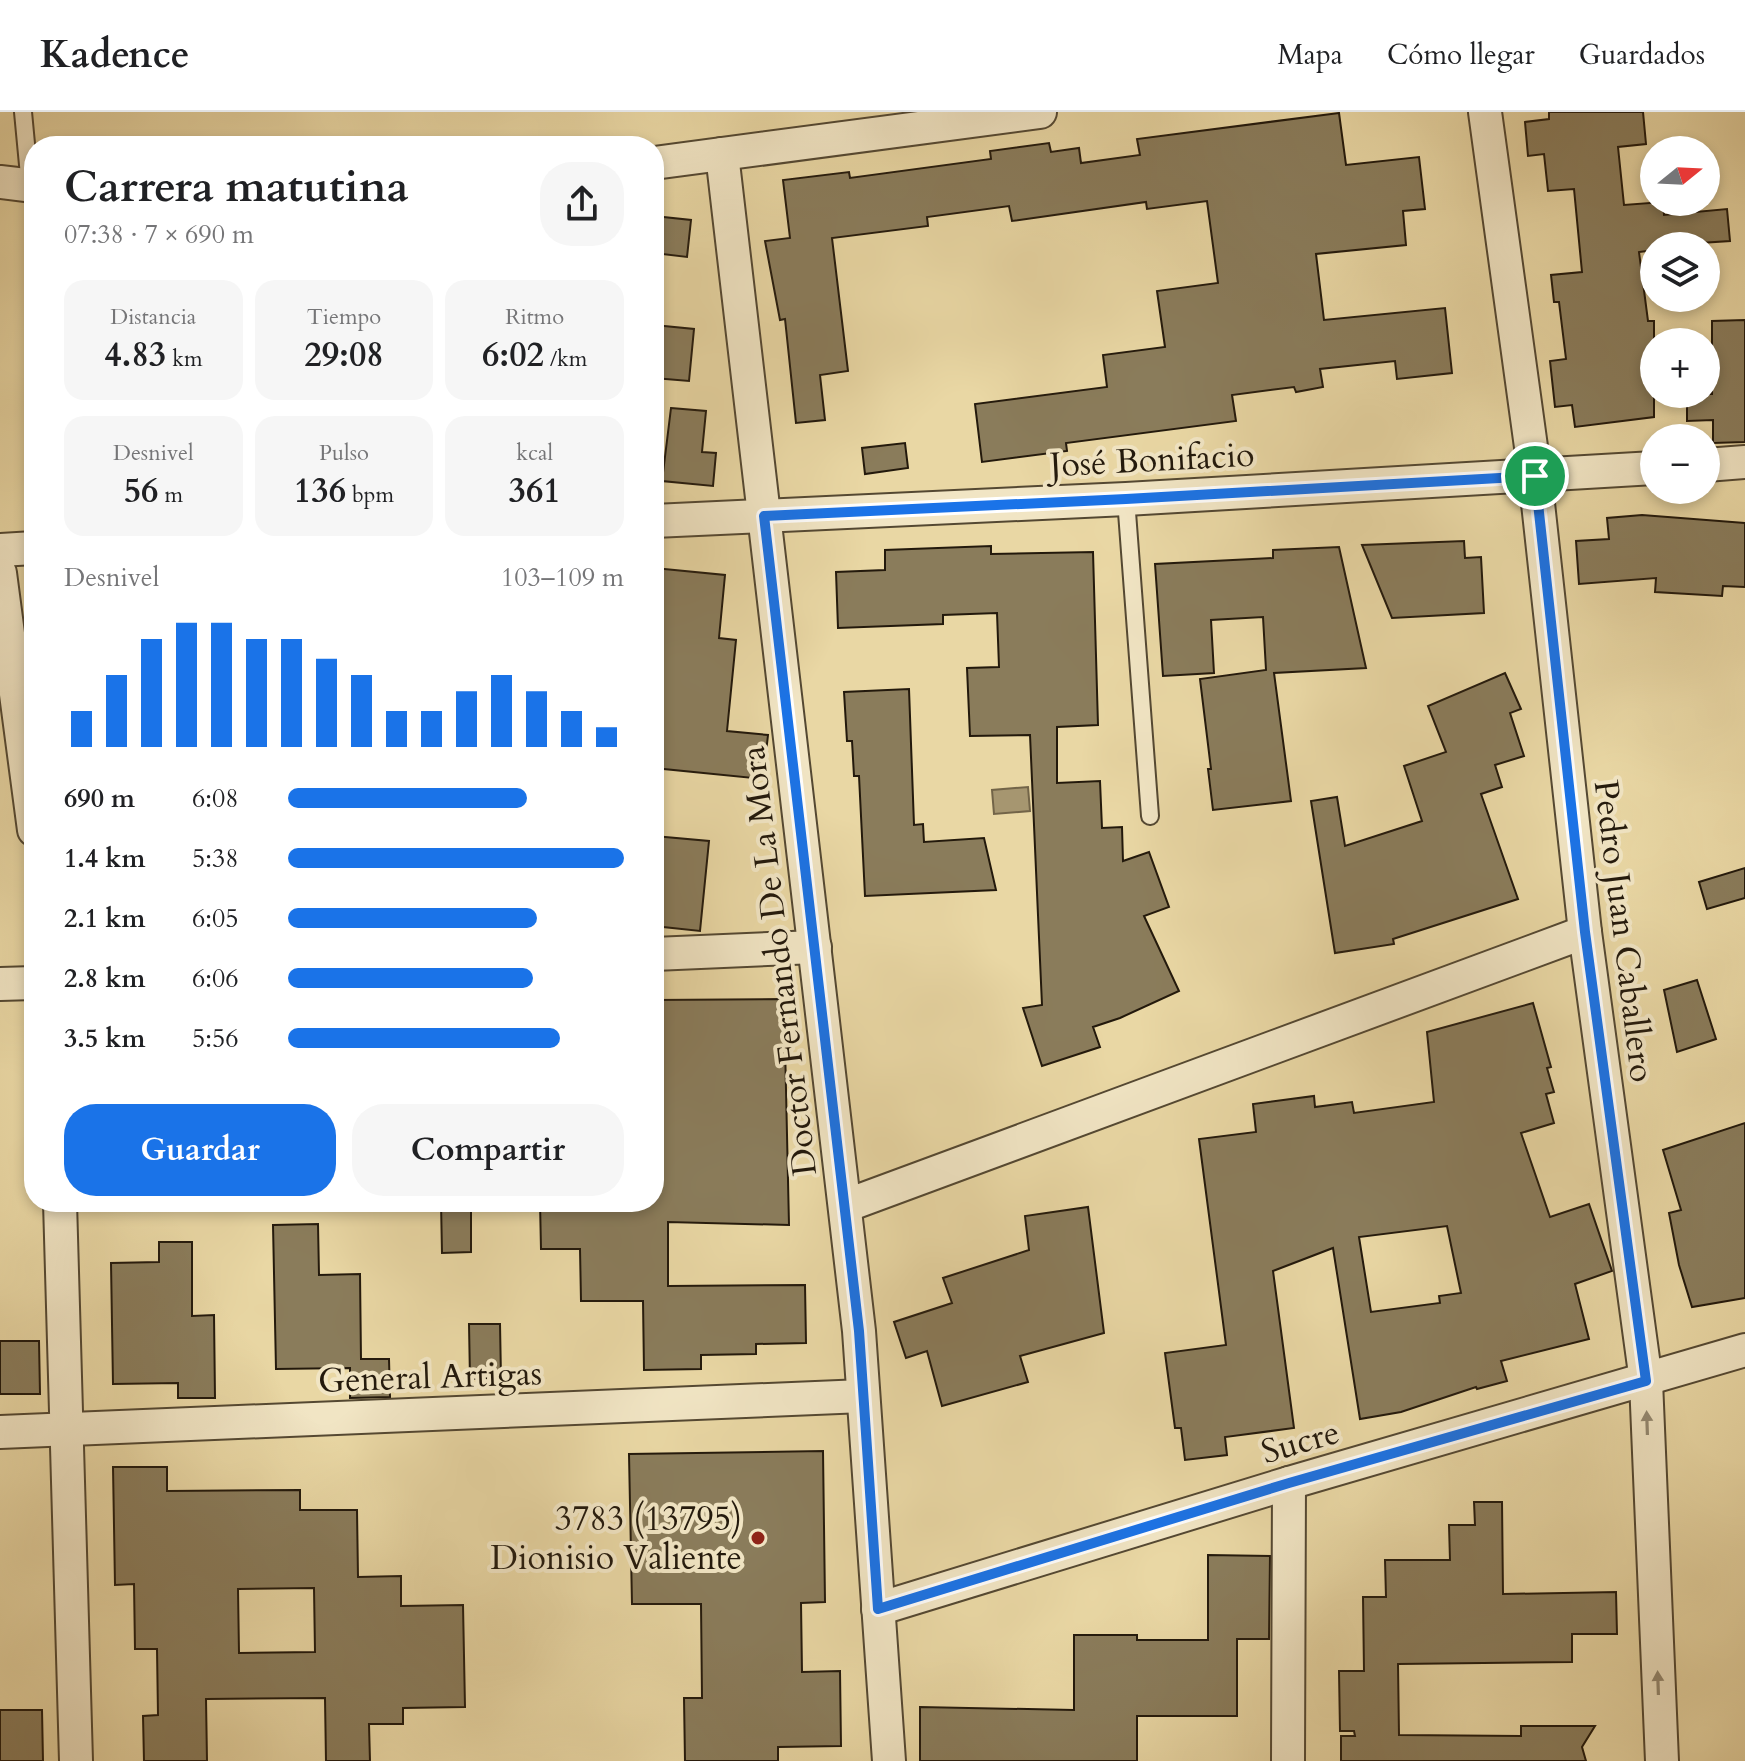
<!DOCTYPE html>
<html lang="es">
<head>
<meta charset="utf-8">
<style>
  body { margin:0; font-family:Cardo,serif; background:#f6f6f6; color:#202124; height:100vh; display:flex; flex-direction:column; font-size:30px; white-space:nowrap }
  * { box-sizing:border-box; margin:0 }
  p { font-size:26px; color:#757577 }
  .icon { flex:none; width:44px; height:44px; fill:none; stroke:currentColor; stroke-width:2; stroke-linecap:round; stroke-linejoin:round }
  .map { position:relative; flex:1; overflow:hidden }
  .sheet { position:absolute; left:24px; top:24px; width:640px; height:1076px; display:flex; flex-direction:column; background:#fff; border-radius:32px; box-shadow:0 4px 12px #0003 }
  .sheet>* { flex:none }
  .needle { width:52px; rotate:72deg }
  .controls { position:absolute; left:1640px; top:24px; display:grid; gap:16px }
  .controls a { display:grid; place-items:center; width:80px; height:80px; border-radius:50%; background:#fff; box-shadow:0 4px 12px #0003; font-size:40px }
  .pin { position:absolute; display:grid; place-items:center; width:68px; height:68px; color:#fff; margin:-34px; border:4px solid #fff; border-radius:50%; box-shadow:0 2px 8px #0007 }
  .round { display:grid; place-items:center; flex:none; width:84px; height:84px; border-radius:32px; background:#f6f6f6 }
  .overview { display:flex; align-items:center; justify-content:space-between; height:136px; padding:0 40px }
  h1 { font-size:44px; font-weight:700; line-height:60px }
  .stats { display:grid; grid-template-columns:repeat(3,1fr); gap:12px; height:136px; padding:8px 40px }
  .stats div { display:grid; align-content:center; border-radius:20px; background:#f6f6f6; text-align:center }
  .stats b { font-size:34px; font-weight:700 }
  .stats small { font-size:22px; font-weight:400 }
  .stats p { font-size:22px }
  .chart { height:224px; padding:16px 40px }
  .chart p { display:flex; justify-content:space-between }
  .chart svg { width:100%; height:144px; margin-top:8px; stroke:#1a73e8; stroke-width:6 }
  .cta { display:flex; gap:16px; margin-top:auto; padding:16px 40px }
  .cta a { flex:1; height:92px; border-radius:32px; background:#1a73e8; color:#fff; font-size:32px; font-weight:700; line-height:92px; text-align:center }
  .cta a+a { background:#f6f6f6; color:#202124 }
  ul { padding:0 40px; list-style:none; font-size:26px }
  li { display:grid; grid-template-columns:128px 96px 1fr; align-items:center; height:60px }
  li i { height:20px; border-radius:10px; background:#1a73e8 }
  header { display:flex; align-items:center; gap:48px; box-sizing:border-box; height:112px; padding:0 40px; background:#fff; border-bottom:2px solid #e0e0e0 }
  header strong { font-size:38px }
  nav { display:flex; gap:44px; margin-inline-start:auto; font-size:28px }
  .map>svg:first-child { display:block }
  .water { fill:#a69670; stroke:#726448; stroke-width:2 }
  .building { fill:#8a7c5b; stroke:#23190c; stroke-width:2; fill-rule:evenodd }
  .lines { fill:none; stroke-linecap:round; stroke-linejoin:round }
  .service-casing { stroke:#544832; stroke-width:20 }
  .minor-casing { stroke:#544832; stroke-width:36 }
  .service { stroke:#f1e5c4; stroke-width:16 }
  .minor { stroke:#f1e5c4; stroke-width:32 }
  .oneway { fill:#948971 }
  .route-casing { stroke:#fff; stroke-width:16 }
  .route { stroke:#1a73e8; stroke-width:10 }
  .poi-dot { fill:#8f2418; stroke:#f1e5c4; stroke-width:3 }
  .labels { text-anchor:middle; stroke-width:8; stroke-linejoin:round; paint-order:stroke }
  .street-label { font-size:34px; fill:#23190c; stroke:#f1e5c4 }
  .poi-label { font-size:34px; fill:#23190c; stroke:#f1e5c4; text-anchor:end }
</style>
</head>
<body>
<header>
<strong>Kadence</strong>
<nav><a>Mapa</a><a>Cómo llegar</a><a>Guardados</a></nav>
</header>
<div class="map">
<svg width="1745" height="1649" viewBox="0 0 1745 1649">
  <rect width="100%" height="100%" fill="#e9d7a4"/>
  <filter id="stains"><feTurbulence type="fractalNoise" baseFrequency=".0025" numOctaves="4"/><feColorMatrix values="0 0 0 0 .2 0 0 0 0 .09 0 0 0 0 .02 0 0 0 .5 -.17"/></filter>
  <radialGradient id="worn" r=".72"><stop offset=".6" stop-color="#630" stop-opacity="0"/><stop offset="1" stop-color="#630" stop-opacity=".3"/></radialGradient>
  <path class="water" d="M1028,675L1030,699L994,702L992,678Z"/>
  <g class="building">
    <path d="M1549,0H1643L1646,32L1618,35L1624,93L1663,90L1664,103L1727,97L1730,129L1654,134V138L1639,140L1648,209H1654V305L1575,315L1572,293L1555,295L1550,249L1566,247L1559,190H1554L1551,163L1582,160L1574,77L1548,79L1544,42L1528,44L1525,10L1549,7Z"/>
    <path d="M1339,1L1346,53L1419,45L1425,97L1403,99L1406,133L1316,142L1324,208L1445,196L1452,261L1397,267L1395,249L1320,257L1323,275L1296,280L1294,275L1232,283L1236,309L1066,331L1067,339L982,350L975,292L1107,275L1103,243L1165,235L1157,179L1218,171L1207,89L1147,97L1146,90L1012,109L1009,94L927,105L928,114L832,126L848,259L820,263L825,308L796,311L785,207L780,208L765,129L790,126L783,68L849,60L850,66L991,47L990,39L1049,31L1051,40L1079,36L1081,51L1140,43L1137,27Z"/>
    <path d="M654,104L691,108L687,145L654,141Z"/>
    <path d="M1745,208V330L1713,331V308L1687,309V282H1712V209Z"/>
    <path d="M654,213L694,217L689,269L654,266Z"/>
    <path d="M671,296L706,299L702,340L716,341L713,374L662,369Z"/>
    <path d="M905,331L908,356L865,362L862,336Z"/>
    <path d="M1642,403L1745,411V475L1723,474L1722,484L1655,480L1656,466L1579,472L1576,429L1609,427L1607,406Z"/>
    <path d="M1464,429L1465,446L1481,445L1484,501L1392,506L1362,433Z"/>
    <path d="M991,434V442L1093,440L1098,613L1057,615V671L1100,669L1102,716L1122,715L1123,749L1149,740L1169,795L1144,804L1179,879L1120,906L1093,915L1100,935L1042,954L1023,896L1042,893L1030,623L970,624L967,556L999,555L997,501L943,503V512L838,516L836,460L885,458V438Z"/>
    <path d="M1339,435L1366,556L1274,561L1291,689L1213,698L1208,657H1211L1200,567L1266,558L1263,505L1211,508L1214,561L1163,564L1155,452L1273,446V438Z"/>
    <path d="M654,456L725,463L719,526L736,528L727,619L768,623L763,667L654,656Z"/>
    <path d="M1505,561L1521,597L1510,601L1524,644L1495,653L1502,675L1481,682L1518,787L1393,827L1394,832L1335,841L1311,689L1337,685L1345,734L1422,709L1404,654L1446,640L1428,594Z"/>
    <path d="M909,577L914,713L923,712L924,730L984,726L996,778L865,784L859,664H854L852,629H847L844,580Z"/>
    <path d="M654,724L709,729L700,819L654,814Z"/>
    <path d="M1745,756V786L1707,797L1699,770Z"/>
    <path d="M1697,868L1716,927L1677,940L1664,878Z"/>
    <path d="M784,887L789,1113L668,1110V1174L805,1173L806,1231L756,1232V1242L701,1243V1257L644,1258L643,1189H581L580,1137H541L540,1090H654V888Z"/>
    <path d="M1533,891L1551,955L1547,956L1554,980L1546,982L1554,1011L1521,1021L1550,1105L1589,1092L1612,1159L1575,1172L1589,1227L1501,1249L1507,1269L1477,1277L1476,1275L1401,1300L1360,1307L1333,1136L1273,1159L1294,1316L1225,1325L1227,1343L1185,1348L1181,1316H1175L1165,1241L1226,1233L1199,1027L1256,1020L1253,992L1314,984L1315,995L1352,990L1354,1001L1434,990L1427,920ZM1447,1114L1461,1181L1439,1184L1440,1191L1371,1200L1359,1125Z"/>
    <path d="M1745,1011V1186L1692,1195L1679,1153L1669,1101L1681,1098L1663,1038Z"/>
    <path d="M441,1090H471V1140L442,1141Z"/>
    <path d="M1088,1095L1104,1221L1020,1244L1028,1270L942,1294L927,1239L906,1246L894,1210L952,1191L943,1166L1029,1138L1025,1104Z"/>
    <path d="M318,1112L319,1163L360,1162L361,1247H389L390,1285L350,1286V1256L276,1257L273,1113Z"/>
    <path d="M159,1130H192V1204L214,1203L215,1286H178V1271L113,1272L111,1151L159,1150Z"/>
    <path d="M469,1212H500L501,1266L470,1267Z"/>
    <path d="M0,1229H39L40,1282H0Z"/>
    <path d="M823,1339L825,1490L801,1491L802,1560L840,1559L841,1634L778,1635V1649H685L684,1586H702L701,1492H632L629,1342Z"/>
    <path d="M113,1355H167V1379L300,1378V1398H357L358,1465L401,1464V1494L463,1493L465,1595L403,1596V1612H369L370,1649H326L325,1586L206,1587L207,1649H144L143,1604L158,1603L157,1537H135L134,1472L115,1473ZM314,1476L315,1540L239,1541L238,1477Z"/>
    <path d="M1474,1390H1502L1503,1482L1616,1480L1617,1522H1572V1550L1398,1552L1399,1623L1521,1624V1614H1595L1582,1635L1586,1649H1341V1624H1355L1354,1619H1340L1339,1559H1364L1363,1485H1386L1385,1448H1450L1449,1413H1475Z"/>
    <path d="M1208,1443L1270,1444L1269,1527H1237V1604H1137V1649H920V1595L1074,1598V1523H1137V1528H1208Z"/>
    <path d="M0,1598H42L43,1649H0Z"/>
  </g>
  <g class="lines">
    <g class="service-casing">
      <g id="service">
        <path d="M23,0L30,74"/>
        <path d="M1126,387L1150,704"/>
      </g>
    </g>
    <g class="minor-casing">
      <g id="minor">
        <path d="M1485,0L1535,364L1585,820L1646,1269L1662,1649"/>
        <path d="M722,42L859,1219L889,1649"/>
        <path d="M654,51L1040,0"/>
        <path d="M0,70L34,74"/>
        <path d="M1706,353L1745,350"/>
        <path d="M654,409L1126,387L1654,356"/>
        <path d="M0,438L34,436"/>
        <path d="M0,461L34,718"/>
        <path d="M654,842L815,835"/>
        <path d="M0,872L34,871"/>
        <path d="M60,1090L76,1649"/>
        <path d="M845,1094L1585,820"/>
        <path d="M0,1320L863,1284"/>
        <path d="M878,1497L1289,1371L1745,1238"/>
        <path d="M1288,1649L1289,1371"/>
      </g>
    </g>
    <use href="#service" class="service"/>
    <use href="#minor" class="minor"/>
  </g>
  <defs><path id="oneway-solid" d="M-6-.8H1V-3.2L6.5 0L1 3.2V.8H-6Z" transform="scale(2)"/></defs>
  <g class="oneway">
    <use href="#oneway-solid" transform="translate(1647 1311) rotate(-92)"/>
    <use href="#oneway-solid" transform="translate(1658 1571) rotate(-92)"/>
  </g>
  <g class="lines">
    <g class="route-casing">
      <path id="route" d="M1535,364L1585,820L1646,1269L1289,1371L878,1497L859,1219L764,404L1126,387Z"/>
    </g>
    <use href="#route" class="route"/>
  </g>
  <circle class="poi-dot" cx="758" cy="1426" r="8"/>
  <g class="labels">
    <g class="street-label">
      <text transform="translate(1152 347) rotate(-3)" y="12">José Bonifacio</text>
      <text transform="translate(1625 819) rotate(83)" y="12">Pedro Juan Caballero</text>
      <text transform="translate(778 849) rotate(-97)" y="12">Doctor Fernando De La Mora</text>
      <text transform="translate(430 1264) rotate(-2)" y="12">General Artigas</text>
      <text transform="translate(1300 1329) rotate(-16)" y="12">Sucre</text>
    </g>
    <g class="poi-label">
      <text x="742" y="1418">3783 (13795)<tspan x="742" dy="39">Dionisio Valiente</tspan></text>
    </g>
  </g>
  <rect width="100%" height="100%" filter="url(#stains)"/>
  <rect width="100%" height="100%" fill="url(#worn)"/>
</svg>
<div class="controls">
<a><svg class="needle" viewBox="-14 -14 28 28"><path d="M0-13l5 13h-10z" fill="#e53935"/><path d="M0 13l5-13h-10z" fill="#757577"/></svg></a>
<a><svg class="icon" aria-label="layers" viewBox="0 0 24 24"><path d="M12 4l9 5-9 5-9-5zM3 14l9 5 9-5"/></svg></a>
<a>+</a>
<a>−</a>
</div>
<div class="pin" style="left:1535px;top:364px;background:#1e9e55"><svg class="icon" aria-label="arrive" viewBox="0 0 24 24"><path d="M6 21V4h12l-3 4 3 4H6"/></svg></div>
<section class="sheet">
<div class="overview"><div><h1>Carrera matutina</h1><p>07:38 · 7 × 690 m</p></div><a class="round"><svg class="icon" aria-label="share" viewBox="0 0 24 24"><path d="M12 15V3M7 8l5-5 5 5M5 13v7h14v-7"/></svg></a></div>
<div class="stats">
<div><p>Distancia</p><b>4.83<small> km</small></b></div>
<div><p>Tiempo</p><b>29:08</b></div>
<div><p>Ritmo</p><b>6:02<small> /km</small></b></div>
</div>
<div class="stats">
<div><p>Desnivel</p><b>56<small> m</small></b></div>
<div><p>Pulso</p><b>136<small> bpm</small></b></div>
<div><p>kcal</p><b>361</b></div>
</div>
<div class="chart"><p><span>Desnivel</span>103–109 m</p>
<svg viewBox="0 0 160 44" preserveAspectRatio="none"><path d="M5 44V33M15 44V22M25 44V11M35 44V6M45 44V6M55 44V11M65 44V11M75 44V17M85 44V22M95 44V33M105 44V33M115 44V27M125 44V22M135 44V27M145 44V33M155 44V38"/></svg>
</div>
<ul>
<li><b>690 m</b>6:08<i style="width:71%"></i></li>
<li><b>1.4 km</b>5:38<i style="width:100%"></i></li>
<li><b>2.1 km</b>6:05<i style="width:74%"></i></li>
<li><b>2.8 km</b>6:06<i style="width:73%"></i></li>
<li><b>3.5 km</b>5:56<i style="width:81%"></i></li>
</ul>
<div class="cta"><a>Guardar</a><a>Compartir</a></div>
</section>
</div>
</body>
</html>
